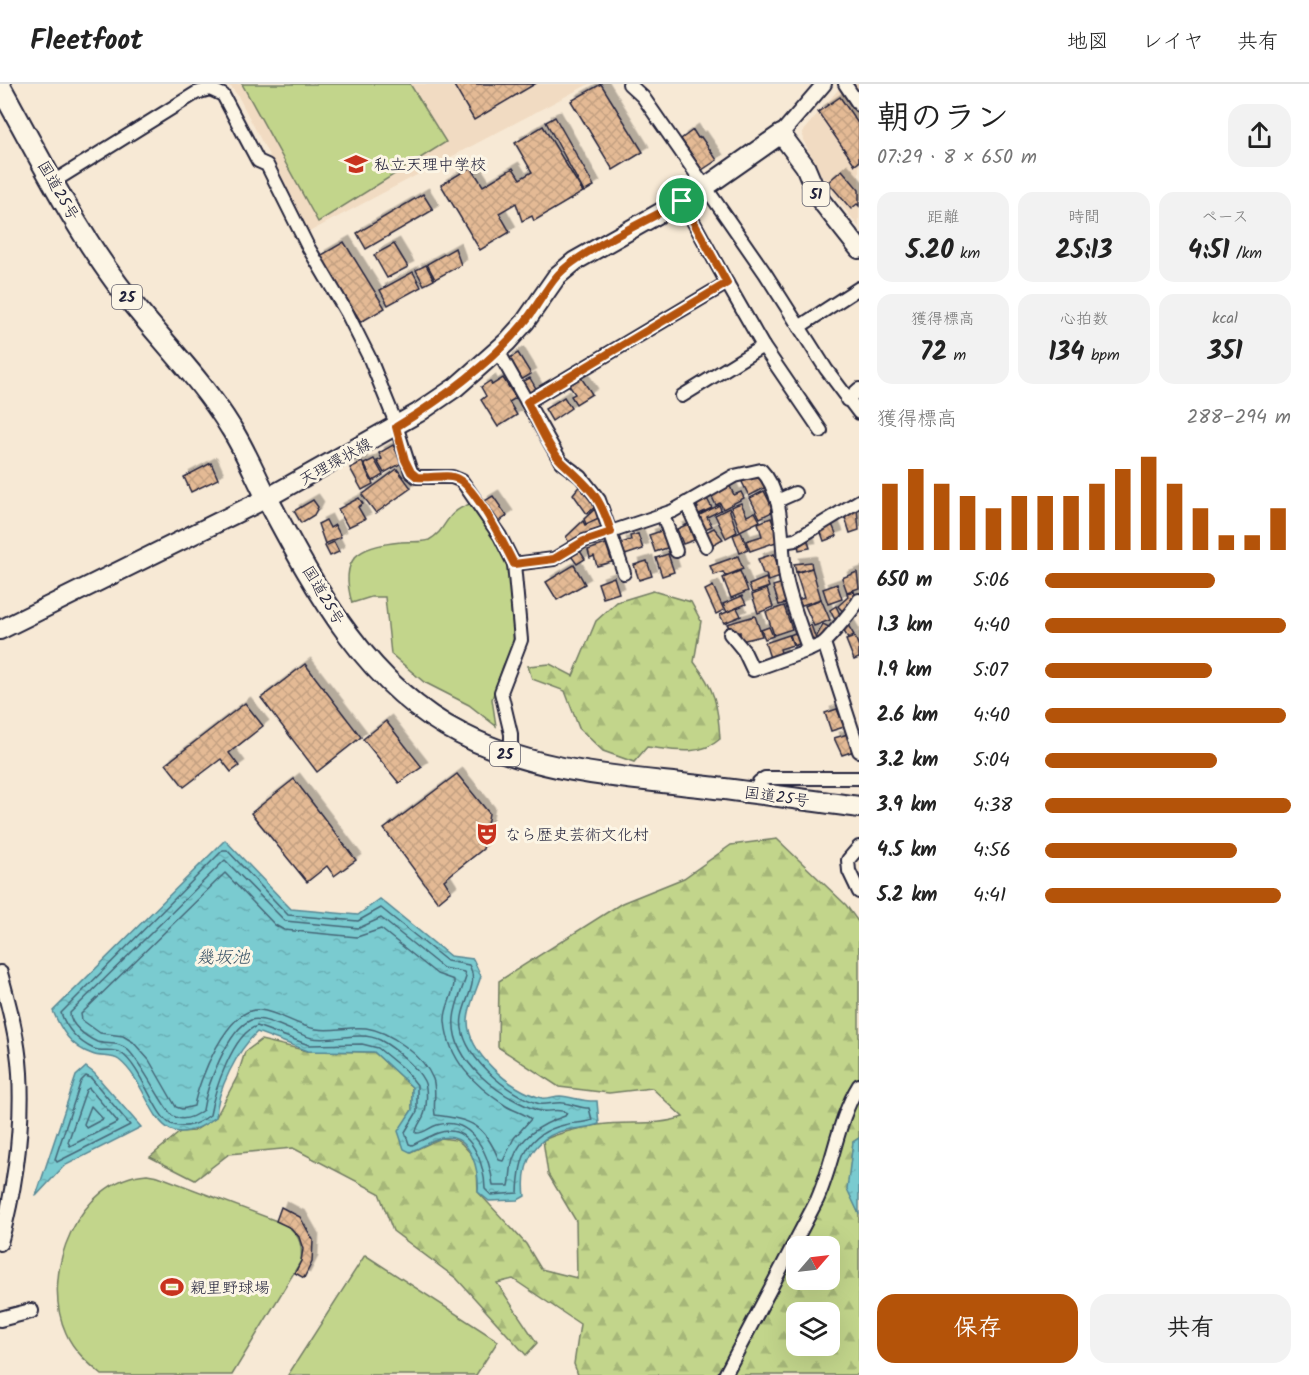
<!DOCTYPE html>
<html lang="ja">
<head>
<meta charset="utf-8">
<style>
  body { margin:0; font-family:Kalam,"Klee One",sans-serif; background:#f2f2f2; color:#222; height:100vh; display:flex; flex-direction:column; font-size:22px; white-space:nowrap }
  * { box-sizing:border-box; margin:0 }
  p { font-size:20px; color:#767676 }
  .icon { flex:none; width:33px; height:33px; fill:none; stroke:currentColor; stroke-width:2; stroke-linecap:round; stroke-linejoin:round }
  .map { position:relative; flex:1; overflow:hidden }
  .side { display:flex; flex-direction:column; background:#fff; width:450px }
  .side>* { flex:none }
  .needle { width:39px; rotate:62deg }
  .controls { position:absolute; left:786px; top:1152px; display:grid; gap:12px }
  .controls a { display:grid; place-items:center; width:54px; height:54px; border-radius:12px; background:#fff; box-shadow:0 6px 24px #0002; font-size:30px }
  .pin { position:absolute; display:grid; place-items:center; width:51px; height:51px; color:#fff; margin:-26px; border:3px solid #fff; border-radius:50%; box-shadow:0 2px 6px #0007 }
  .round { display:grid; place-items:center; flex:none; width:63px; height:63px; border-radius:18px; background:#f2f2f2 }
  .head { display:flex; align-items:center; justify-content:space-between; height:102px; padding:0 18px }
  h1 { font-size:33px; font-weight:700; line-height:45px }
  .stats { display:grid; grid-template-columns:repeat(3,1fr); gap:9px; height:102px; padding:6px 18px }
  .stats div { display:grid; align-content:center; border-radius:15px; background:#f2f2f2; text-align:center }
  .stats b { font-size:26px; font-weight:700 }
  .stats small { font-size:16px; font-weight:400 }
  .stats p { font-size:16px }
  .chart { height:168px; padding:12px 18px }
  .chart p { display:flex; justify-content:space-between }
  .chart svg { width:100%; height:108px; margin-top:6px; stroke:#b45309; stroke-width:6 }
  .button { display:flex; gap:12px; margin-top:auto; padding:12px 18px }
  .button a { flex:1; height:69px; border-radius:18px; background:#b45309; color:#fff; font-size:24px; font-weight:700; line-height:69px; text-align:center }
  .button a+a { background:#f2f2f2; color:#222 }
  ul { padding:0 18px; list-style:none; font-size:20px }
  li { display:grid; grid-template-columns:96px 72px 1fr; align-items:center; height:45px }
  li i { height:15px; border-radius:8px; background:#b45309 }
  header { display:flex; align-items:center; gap:36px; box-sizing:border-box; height:84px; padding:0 30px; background:#fff; border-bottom:2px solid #e0e0e0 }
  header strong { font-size:28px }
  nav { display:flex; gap:33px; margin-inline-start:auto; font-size:21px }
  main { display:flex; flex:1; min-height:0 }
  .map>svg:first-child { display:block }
  .built { fill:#f1dbc2 }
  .green { fill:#c2d58b; stroke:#727c63; stroke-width:1.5 }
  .forest { fill:url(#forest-firs); stroke:#727c63; stroke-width:1.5; fill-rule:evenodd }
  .water { fill:url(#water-ripples); stroke:#578794; stroke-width:1.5 }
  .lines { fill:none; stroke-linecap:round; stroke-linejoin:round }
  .shore { stroke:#456677; stroke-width:1.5 }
  .building { fill:url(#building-cross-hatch); stroke:#22223b; stroke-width:1.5; filter:url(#shadow) }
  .minor-casing { stroke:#22223b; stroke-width:16 }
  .tertiary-casing { stroke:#22223b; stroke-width:18 }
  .primary-casing { stroke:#22223b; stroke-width:22 }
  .trunk-casing { stroke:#22223b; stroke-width:24 }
  .minor { stroke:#fcf5e5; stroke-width:12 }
  .tertiary { stroke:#fcf5e5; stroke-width:14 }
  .primary { stroke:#fcf5e5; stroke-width:18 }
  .trunk { stroke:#fcf5e5; stroke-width:20 }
  .route-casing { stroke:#fff; stroke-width:12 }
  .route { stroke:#b45309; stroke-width:8 }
  .labels { text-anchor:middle; stroke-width:6; stroke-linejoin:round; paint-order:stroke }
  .shield { fill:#fcf5e5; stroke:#63616e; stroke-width:1.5 }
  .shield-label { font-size:15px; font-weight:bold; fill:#22223b }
  .poi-label { font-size:16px; fill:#22223b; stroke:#fcf5e5; text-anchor:start }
  .street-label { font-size:16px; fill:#22223b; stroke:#fcf5e5 }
  .water-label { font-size:18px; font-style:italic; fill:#3c5568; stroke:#fcf5e5 }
</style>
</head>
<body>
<header>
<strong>Fleetfoot</strong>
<nav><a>地図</a><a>レイヤ</a><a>共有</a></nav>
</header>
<main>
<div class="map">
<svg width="859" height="1291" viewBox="0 0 859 1291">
  <defs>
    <pattern id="forest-firs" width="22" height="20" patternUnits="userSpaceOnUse" patternTransform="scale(1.5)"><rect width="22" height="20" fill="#c2d58b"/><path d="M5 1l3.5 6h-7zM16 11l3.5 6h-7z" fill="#a6b779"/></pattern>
    <pattern id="water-ripples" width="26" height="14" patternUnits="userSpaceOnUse" patternTransform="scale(1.5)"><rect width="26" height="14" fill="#7acbd0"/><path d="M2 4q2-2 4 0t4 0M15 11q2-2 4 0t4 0" fill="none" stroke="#69aeb4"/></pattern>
    <pattern id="building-cross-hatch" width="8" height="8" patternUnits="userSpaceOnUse" patternTransform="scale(1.5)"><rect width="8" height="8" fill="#e4ba95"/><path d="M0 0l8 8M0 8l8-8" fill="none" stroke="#c3a081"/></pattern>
    <filter id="shadow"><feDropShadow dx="5.5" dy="-5.5" stdDeviation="0" flood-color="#0004"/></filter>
  </defs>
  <rect width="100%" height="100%" fill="#f7e9d5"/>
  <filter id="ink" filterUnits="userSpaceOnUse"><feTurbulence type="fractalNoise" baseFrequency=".0167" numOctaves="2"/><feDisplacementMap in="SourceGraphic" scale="12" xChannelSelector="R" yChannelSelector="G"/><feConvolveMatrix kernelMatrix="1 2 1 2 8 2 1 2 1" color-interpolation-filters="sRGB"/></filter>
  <g filter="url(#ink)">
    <g class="built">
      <path d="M223,0H589L309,148L238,12L231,3Z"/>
      <path d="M843,0H859V143L828,104L803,56L802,48Z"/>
    </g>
    <g class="green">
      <path d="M242,0H410L446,58L318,138Z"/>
      <path d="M470,420L507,473L514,539L513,562L503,582L492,615L496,642L469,621L424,598L391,570L385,513H371L352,519C339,474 357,462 401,458C409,457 421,459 429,456C447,447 443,429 470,420Z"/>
      <path d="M147,1090L158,1092L282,1139C298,1147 303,1159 301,1177L232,1291H102C88,1279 73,1266 66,1249C39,1190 78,1095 147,1090Z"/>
      <path d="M365,1171L498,1257L476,1291H288Z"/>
    </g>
    <g class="forest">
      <path d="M653,507L691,518L701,537L694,578C715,605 718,621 720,655C700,673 672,666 647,663L634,678L603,667L579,644L565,607L532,595L528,582L550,580L573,592L596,537L617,518Z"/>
      <path d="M777,755L846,821L859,839V1054L853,1058L848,1105L859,1130V1291H578L574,1280L580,1240L513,1195L497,1199L537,1259L526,1271L457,1195L393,1147L379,1109L293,1064L229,1070L195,1096L150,1073L180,1048L194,1047L216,1033L237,993L245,968L261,956L308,967L374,968L412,1003V1026L407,1034L411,1068L441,1054L456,1056L462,1060L473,1072L477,1085L478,1108L526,1160L541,1185L577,1194L576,1137L548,1090L543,1056C561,1048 579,1044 598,1041C627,1036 655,1043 683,1033L652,1004L609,1009L559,1003L498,963L499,897L622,819L684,794L731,761ZM796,1162H830V1196H796ZM796,1228H830V1262H796Z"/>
    </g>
    <g class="water">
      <path d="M225,756L291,825L358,831L380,815L450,872L473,875L481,892C477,905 468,923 468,937C468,969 511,1007 542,1014C547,1015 554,1012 560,1012C573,1013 583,1018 597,1017L599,1040C588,1044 577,1044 566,1046C533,1053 521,1081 525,1112L518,1116L489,1117L478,1108C480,1088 471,1047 441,1054C431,1057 420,1064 410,1068L404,1065L398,1047L412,1026V1003L374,968L308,967L257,948C237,967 217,1006 216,1033C151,1080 156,1005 119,976C112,970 100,974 92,970C71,963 61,946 53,927Z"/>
      <path d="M86,983L94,989L141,1043L64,1082L36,1112L76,992Z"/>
      <path d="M859,1054V1130L847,1105L853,1058Z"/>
    </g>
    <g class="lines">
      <g class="shore">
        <path d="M223,766H227L288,831L358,837L381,824L447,877L469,881C479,899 465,914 462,933C456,969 509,1012 540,1020C547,1021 555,1018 563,1019C572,1020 580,1024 589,1024L592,1036C582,1040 573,1038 564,1041C526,1050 519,1075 518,1109L491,1111L485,1105C485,1082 471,1037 438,1049C430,1052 421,1057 412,1061L409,1060L405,1048L417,1028V1001L406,987L378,964L362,960L309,961L257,942C233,949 214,1008 210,1031C199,1039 186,1046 171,1040C155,1033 142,983 121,969C114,964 102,968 94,965C78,958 66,944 61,929Z"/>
        <path d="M225,776L285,837L359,844L381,834L443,884L464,888L466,893C462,906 455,921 454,934C450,978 500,1012 536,1026C546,1030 558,1023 567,1029L565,1032C544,1039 522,1051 514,1073C510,1082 511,1093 509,1102H493C491,1075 474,1031 437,1041C429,1043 424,1050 416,1049C416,1043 420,1039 423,1033C427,1025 428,1005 424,997C417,983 395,964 380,956C360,946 334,958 312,954C298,951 265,931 251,936C228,945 206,1004 203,1026C194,1033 183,1038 173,1032C165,1027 142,979 128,966C119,957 108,961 97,958C86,953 70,941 70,929Z"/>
        <path d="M225,789L275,841L284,846L357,853L381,845L437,890L454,896C455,910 444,923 445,937C448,976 475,1002 506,1022C514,1027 524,1029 531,1035L514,1054L503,1077L499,1076C484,1039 471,1036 435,1031C433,1020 437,1006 433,995C424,972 389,947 366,944C349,942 333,948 316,945C297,942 279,928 260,926C228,922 198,997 194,1022L182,1025L176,1023L149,976L133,958L123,952L100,949L82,936L81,930Z"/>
        <path d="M86,992L91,994L130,1041L57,1078L55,1075L81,997Z"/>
        <path d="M89,1004L118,1038L70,1062L68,1058L86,1006Z"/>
        <path d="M91,1022L103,1035L86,1044L84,1040Z"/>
      </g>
    </g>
    <g class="building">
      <path d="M453,0H535L474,36Z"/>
      <path d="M601,0L643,68L613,86L571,17Z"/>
      <path d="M840,13L859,41V78L855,81L818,28Z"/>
      <path d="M555,33L594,102L584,108L546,38Z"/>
      <path d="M543,42L583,108L534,137L532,132L522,137L516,119L499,129L510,148L480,166L441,101L471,83L483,102L513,84L520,95L532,88L515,59Z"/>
      <path d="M693,46L698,54L701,53L717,76L702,86L681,55Z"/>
      <path d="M842,86L859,106V122L857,120L851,125L828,98Z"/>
      <path d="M423,110L433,126L366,165L357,149Z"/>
      <path d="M344,158L385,224L361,238L320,172Z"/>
      <path d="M394,160L408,183L387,194L374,171Z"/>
      <path d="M455,164L461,181L435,195L427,180Z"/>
      <path d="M426,181L434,196L424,201L416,186Z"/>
      <path d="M413,188L421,203L388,221L380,206Z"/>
      <path d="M518,269L531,290L521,296L508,275Z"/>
      <path d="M580,292L592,310L576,320L571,312L575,310L568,300Z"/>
      <path d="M503,294L516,314L509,318L517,331L498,343L481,316L486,312L481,303L490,297L492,301Z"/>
      <path d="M530,294L538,308L528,314L520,299Z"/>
      <path d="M564,313L571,324L552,337L545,325Z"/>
      <path d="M393,361L402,379L384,389L377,377L382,375L379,369Z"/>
      <path d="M374,375L383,391L373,397L364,380Z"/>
      <path d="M362,378L373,400L362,406L350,384Z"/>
      <path d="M211,379L218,395L191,408L184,393Z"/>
      <path d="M397,385L411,404L376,429L362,411Z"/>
      <path d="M759,389L766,403L749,412L742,398Z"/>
      <path d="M728,398L734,411L741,408L744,414L723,425L720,419L716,421L709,407Z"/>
      <path d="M581,400L597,421L587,430L573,410Z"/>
      <path d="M764,407L774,427L760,434L750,414Z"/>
      <path d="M493,412L507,432L497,439L483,418Z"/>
      <path d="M706,413L712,424L697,431L694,426L698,424L695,419Z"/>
      <path d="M359,414L363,420L358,423L365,435L348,443L338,425Z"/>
      <path d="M313,416L318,423L314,431L301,439L294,427Z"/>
      <path d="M741,419L747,432L755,428L760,437L740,447L731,423Z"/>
      <path d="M719,421L721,426L707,433L712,442L703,446L696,433Z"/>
      <path d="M597,423L603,432L586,440L584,435Z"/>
      <path d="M729,424L737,448L726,454L715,431Z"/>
      <path d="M857,425L859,446L850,449L844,430Z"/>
      <path d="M601,434L606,445L569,459L566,453L583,437L585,441Z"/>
      <path d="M771,434L779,457L750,467L746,457L762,452L758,439Z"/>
      <path d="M326,436L330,444L335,441L341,453L325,460L318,440Z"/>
      <path d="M831,438L837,452L824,457L819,443Z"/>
      <path d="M688,440L694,456L683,460L677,445Z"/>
      <path d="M714,444L723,455L710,462L704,449Z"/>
      <path d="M664,446L670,463L655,468L649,451Z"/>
      <path d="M741,448L748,466L740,469L733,451Z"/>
      <path d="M638,450L643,465L625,471L621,459L631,456L630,452Z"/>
      <path d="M807,454L810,464L799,466L797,457Z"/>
      <path d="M334,458L339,468L330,472L325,462Z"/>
      <path d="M606,460L612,478L597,482L594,472L590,474L588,466Z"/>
      <path d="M580,467L585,475L577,480L571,472Z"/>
      <path d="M668,470L674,488L662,492L656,474Z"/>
      <path d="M774,470L781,493L768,497L766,490H763L758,475Z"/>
      <path d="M738,472L743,485L725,492L723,488L714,491L710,482Z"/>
      <path d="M647,477L652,492L639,496L634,481Z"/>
      <path d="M811,478L812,484L796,488L794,480Z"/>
      <path d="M574,481L585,500L557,516L546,498Z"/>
      <path d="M812,484L821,515L799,522L797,516L804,514L796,489Z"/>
      <path d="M740,487L748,507L731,514L723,494Z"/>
      <path d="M857,488L859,504L847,508L842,494Z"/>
      <path d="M614,493L619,509L603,514L598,499Z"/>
      <path d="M766,494L769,503L752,509L749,501Z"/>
      <path d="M783,499L789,518L779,521L773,502Z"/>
      <path d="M837,500L842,515L828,520L823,505Z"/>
      <path d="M713,502L724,526L716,530L705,506Z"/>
      <path d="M767,505L773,523L758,529L752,511Z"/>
      <path d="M854,507L857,518L844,529L838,522L848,513L847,509Z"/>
      <path d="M742,512L746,520L727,528L723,520Z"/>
      <path d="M821,515L830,536L814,542L805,522Z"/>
      <path d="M784,522L792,545L774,551L766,528Z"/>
      <path d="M836,522L841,533L835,536L830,526Z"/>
      <path d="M737,524L741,532L724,539L720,531Z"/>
      <path d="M755,532L762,552L741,557L740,548L733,550L727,540Z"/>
      <path d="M823,540L829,543L822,557L816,554Z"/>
      <path d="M811,541L817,558L810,561L804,544Z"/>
      <path d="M848,541L854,551L848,554L842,544Z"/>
      <path d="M769,543L773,552L765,555L761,546Z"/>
      <path d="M797,548L801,559L794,562L790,551Z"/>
      <path d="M789,551L793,561L780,565L782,573L771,577L765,559Z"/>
      <path d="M855,553L859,563V574L854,576L846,556Z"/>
      <path d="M305,580L361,653L317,688L261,614Z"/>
      <path d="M245,619L263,642L229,669L239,682L231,688L221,675L184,703L166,680Z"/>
      <path d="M837,625L844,643L831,647L825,629Z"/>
      <path d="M386,637L422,683L399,699L363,655Z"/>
      <path d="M848,650L854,667L842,671L834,654Z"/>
      <path d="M457,690L489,729L483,765L444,796L451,807L438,818L384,745Z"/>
      <path d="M294,695L356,776L334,792L327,782L307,798L251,729Z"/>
      <path d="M281,1123L300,1133L313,1156L312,1178L304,1194L295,1189L301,1177L303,1165L299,1153L291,1144L276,1137Z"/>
    </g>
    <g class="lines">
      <g class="minor-casing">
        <g id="minor">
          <path d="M629,0L643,13L765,189L826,285L859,329"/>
          <path d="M845,0L859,21"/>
          <path d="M53,98L196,9L210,5L223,11L258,77L267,81L308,163L347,229L370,275L393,332L411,388L417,393H452L462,397L500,452L514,480L521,556L501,608L511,650V673"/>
          <path d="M727,199L763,262L821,347"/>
          <path d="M799,243L859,204"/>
          <path d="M498,267L561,378L581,393L599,416L624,489"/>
          <path d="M682,312L763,262"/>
          <path d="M847,316L859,305"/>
          <path d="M527,318L727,199L682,117"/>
          <path d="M777,417L795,409"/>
          <path d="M686,419L706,462"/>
          <path d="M663,431L676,467"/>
          <path d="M783,458L795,456L859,417"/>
          <path d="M514,480L554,475L584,457L673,427L734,392L761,386C786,411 780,461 786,494C791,518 800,542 809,566C813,564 818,562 822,560C827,557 857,521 859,516"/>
          <path d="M730,550L744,567L753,586L809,566"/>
          <path d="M824,559L859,667"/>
          <path d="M757,710L759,698L765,694H859"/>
          <path d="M859,763L848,776L849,787L859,808"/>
          <path d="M725,1291L817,1116C834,1078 837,1037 859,1001"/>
        </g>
      </g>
      <g class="tertiary-casing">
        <g id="tertiary">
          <path d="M781,50L824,0"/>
          <path d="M0,889C9,922 18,955 20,989C23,1046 15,1104 0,1159"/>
          <path d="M0,1235L31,1227"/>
        </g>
      </g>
      <g class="primary-casing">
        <path id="primary" d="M0,546L267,414L418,329L456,303L507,258L525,238L557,192L575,177L704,104L781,50L805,82L818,113L859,165"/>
      </g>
      <g class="trunk-casing">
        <path id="trunk" d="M0,2C37,69 72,139 118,201C153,248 201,294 231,344C245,366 255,391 267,414C315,504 366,602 461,650C533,687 611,692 690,701C747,707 803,716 859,723"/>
      </g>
      <use href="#minor" class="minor"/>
      <use href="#tertiary" class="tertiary"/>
      <use href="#primary" class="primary"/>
      <use href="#trunk" class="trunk"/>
    </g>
  </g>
  <g class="lines" filter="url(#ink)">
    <g class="route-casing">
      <path id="route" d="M682,117L727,199L527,318C536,335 549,366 562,378C589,403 600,411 611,448L584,457L554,475L514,480C505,462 475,403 458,395C447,389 430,395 417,393L411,388L405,376L396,343C442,315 488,282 523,240C536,225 544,207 557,192C579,167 651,135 682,117Z"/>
    </g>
    <use href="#route" class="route"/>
  </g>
  <defs>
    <g id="school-bare" transform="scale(1.8)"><path d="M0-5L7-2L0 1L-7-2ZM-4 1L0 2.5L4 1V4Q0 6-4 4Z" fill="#c8321e" stroke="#fcf5e5" stroke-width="2.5" paint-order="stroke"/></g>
    <g id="theatre-bare" transform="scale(1.8)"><path d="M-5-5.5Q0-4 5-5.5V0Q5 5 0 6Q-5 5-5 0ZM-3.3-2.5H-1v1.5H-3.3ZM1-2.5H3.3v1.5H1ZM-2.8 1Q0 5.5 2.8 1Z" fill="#c8321e" stroke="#fcf5e5" stroke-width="2.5" paint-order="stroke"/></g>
    <g id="stadium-bare" transform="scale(1.8)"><path d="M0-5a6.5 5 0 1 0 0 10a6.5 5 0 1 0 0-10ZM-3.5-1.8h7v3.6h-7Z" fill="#c8321e" stroke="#fcf5e5" stroke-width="2.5" paint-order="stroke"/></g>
  </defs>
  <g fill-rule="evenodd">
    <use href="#school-bare" x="356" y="80"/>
    <use href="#theatre-bare" x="487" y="750"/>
    <use href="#stadium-bare" x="172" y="1203"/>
  </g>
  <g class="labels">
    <g class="shield">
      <rect x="802.5" y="98" width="27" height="24" rx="4.5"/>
      <rect x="112" y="201" width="30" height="24" rx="4.5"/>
      <rect x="490" y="658" width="30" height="24" rx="4.5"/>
    </g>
    <g class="shield-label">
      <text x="816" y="115">51</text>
      <text x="127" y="218">25</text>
      <text x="505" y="675">25</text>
    </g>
    <g class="poi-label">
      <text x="374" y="86">私立天理中学校</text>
      <text x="505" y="756">なら歴史芸術文化村</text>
      <text x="190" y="1209">親里野球場</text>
    </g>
    <g class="street-label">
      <text transform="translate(59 106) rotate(60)" y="6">国道25号</text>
      <text transform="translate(335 377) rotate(-29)" y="6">天理環状線</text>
      <text transform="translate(324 511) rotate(59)" y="6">国道25号</text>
      <text transform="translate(777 712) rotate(8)" y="6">国道25号</text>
    </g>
    <g class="water-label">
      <text x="223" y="879">幾坂池</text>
    </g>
  </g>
</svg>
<div class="controls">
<a><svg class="needle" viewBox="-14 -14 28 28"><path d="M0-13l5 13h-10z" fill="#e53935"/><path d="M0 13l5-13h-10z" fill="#767676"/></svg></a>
<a><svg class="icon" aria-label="layers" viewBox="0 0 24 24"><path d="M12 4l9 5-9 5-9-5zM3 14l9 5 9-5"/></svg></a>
</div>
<div class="pin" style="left:682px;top:117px;background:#1e9e55"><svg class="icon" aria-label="arrive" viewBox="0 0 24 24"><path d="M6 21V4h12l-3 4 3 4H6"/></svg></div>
</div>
<section class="side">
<div class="head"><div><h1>朝のラン</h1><p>07:29 · 8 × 650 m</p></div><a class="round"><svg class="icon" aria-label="share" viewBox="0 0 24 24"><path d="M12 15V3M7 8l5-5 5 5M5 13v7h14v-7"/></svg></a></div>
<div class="stats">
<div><p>距離</p><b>5.20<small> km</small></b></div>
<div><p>時間</p><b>25:13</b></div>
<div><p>ペース</p><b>4:51<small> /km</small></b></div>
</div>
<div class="stats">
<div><p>獲得標高</p><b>72<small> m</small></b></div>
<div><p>心拍数</p><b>134<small> bpm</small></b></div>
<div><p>kcal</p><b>351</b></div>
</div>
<div class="chart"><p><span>獲得標高</span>288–294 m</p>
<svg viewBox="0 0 160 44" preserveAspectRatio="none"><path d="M5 44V17M15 44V11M25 44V17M35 44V22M45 44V27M55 44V22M65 44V22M75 44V22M85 44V17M95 44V11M105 44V6M115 44V17M125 44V27M135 44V38M145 44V38M155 44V27"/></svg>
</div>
<ul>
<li><b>650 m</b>5:06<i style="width:69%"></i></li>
<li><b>1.3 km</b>4:40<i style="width:98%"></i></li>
<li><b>1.9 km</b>5:07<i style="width:68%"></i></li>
<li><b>2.6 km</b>4:40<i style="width:98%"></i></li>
<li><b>3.2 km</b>5:04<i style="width:70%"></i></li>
<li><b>3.9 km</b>4:38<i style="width:100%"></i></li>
<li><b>4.5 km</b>4:56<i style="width:78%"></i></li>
<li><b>5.2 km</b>4:41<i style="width:96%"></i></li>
</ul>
<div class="button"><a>保存</a><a>共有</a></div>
</section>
</main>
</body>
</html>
